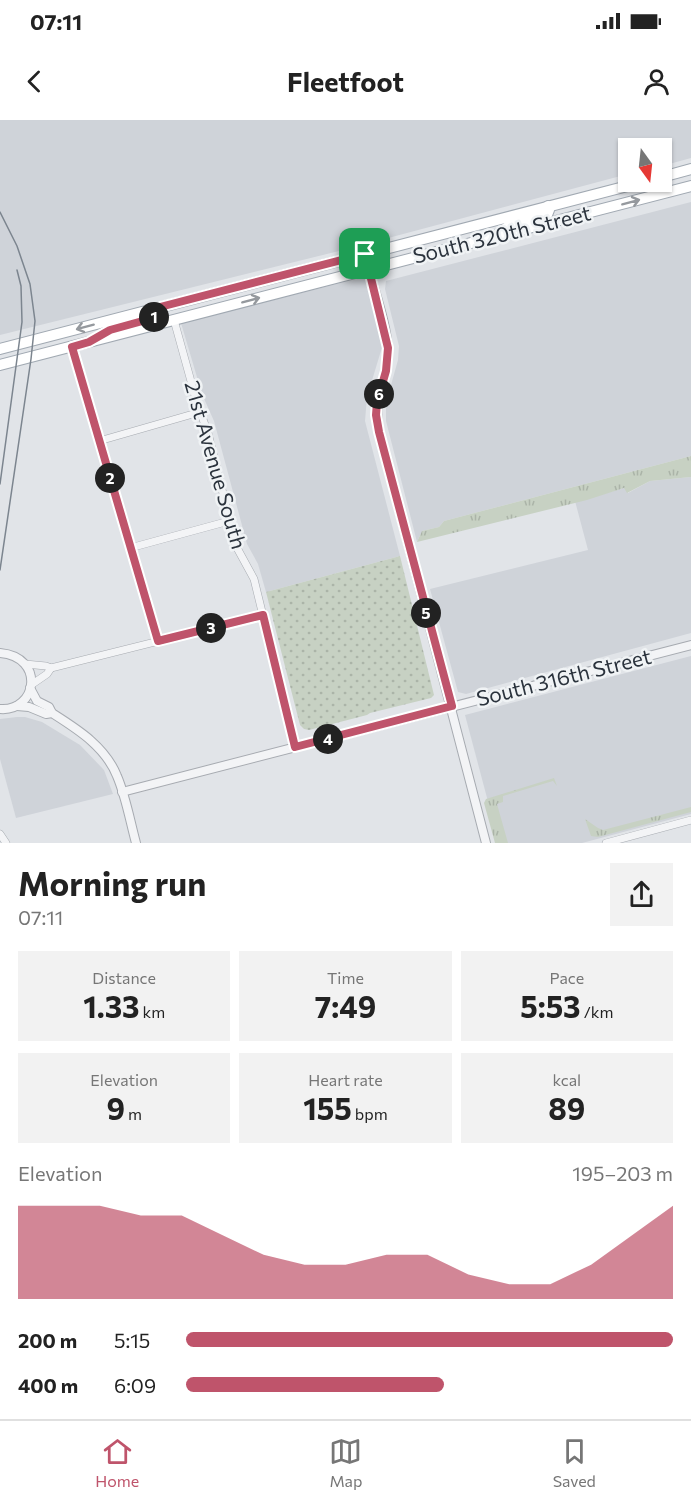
<!DOCTYPE html>
<html lang="en">
<head>
<meta charset="utf-8">
<style>
  body { margin:0; font-family:Commissioner,sans-serif; background:#f2f2f2; color:#222; height:100vh; display:flex; flex-direction:column; font-size:22px; white-space:nowrap }
  * { box-sizing:border-box; margin:0 }
  p { font-size:20px; color:#767676 }
  .icon { flex:none; width:33px; height:33px; fill:none; stroke:currentColor; stroke-width:2; stroke-linecap:round; stroke-linejoin:round }
  .map { position:relative; height:723px; overflow:hidden }
  .side { display:flex; flex-direction:column; background:#fff; flex:1 }
  .side>* { flex:none }
  .needle { width:39px; rotate:165deg }
  .tools { position:absolute; left:618px; top:18px; display:grid; gap:12px }
  .tools a { display:grid; place-items:center; width:54px; height:54px; border-radius:0px; background:#fff; box-shadow:0 2px 4px #0004; font-size:30px }
  .pin { position:absolute; display:grid; place-items:center; width:51px; height:51px; color:#fff; margin:-26px; border-radius:12px; box-shadow:0 3px 9px #0006 }
  .km { position:absolute; width:30px; height:30px; margin:-15px; border-radius:50%; background:#222; color:#fff; font-size:16px; line-height:30px; text-align:center }
  .round { display:grid; place-items:center; flex:none; width:63px; height:63px; border-radius:0px; background:#f2f2f2 }
  .headline { display:flex; align-items:center; justify-content:space-between; height:102px; padding:0 18px }
  h1 { font-size:33px; font-weight:700; line-height:45px }
  .metrics { display:grid; grid-template-columns:repeat(3,1fr); gap:9px; height:102px; padding:6px 18px }
  .metrics div { display:grid; align-content:center; border-radius:0px; background:#f2f2f2; text-align:center }
  .metrics b { font-size:30px; font-weight:700 }
  .metrics small { font-size:16px; font-weight:400 }
  .metrics p { font-size:16px }
  .chart { height:168px; padding:12px 18px }
  .chart p { display:flex; justify-content:space-between }
  .chart svg { width:100%; height:108px; margin-top:6px; fill:#bf546b; opacity:.7 }
  ul { padding:0 18px; list-style:none; font-size:20px }
  li { display:grid; grid-template-columns:96px 72px 1fr; align-items:center; height:45px }
  li i { height:15px; border-radius:8px; background:#bf546b }
  .status { display:flex; justify-content:space-between; align-items:center; height:42px; padding:0 30px; background:#fff; direction:ltr }
  .status svg { height:16px; fill:currentColor }
  header { display:flex; justify-content:space-between; align-items:center; height:78px; padding:0 18px; background:#fff; font-size:27px; font-weight:700 }
  .menu { display:flex; justify-content:space-around; align-items:center; height:84px; border-top:2px solid #e0e0e0; background:#fff; font-size:16px; color:#767676 }
  .menu a { display:grid; justify-items:center; gap:3px }
  .menu .on { color:#bf546b }
  .map>svg:first-child { display:block }
  .built { fill:#cfd3d9 }
  .grass { fill:url(#grass-tufts) }
  .park { fill:url(#park-dots) }
  .lines { fill:none; stroke-linecap:round; stroke-linejoin:round }
  .minor-casing { stroke:#a7abb1; stroke-width:8 }
  .tertiary-casing { stroke:#a7abb1; stroke-width:10 }
  .primary-casing { stroke:#a1a9b2; stroke-width:12 }
  .minor { stroke:#f3f4f6; stroke-width:7 }
  .tertiary { stroke:#f3f4f6; stroke-width:8 }
  .primary { stroke:#fff; stroke-width:10 }
  .tram { stroke:#7c858f; stroke-width:1.5 }
  .oneway { stroke:#95999e }
  .route-casing { stroke:#fff; stroke-width:12 }
  .route { stroke:#bf546b; stroke-width:8 }
  .labels { text-anchor:middle; stroke-width:5; stroke-linejoin:round; paint-order:stroke }
  .street-label { font-size:21px; fill:#2b333d; stroke:#f0f3f5 }
</style>
</head>
<body>
<div class="status"><b>07:11</b><svg viewBox="0 0 49 12"><path d="M0 12V9h3v3zM5 12V6h3v6zM10 12V3h3v9zM15 12V0h3v12zM26 1h20v11H26zM47 4h2v5h-2z"/></svg></div>
<header><svg class="icon" aria-label="back" viewBox="0 0 24 24"><path d="M15 5l-7 7 7 7"/></svg>Fleetfoot<svg class="icon" aria-label="person" viewBox="0 0 24 24"><circle cx="12" cy="8" r="4"/><path d="M4 21q1-7 8-7t8 7"/></svg></header>
<div class="map">
<svg width="691" height="723" viewBox="0 0 691 723">
  <defs>
    <pattern id="grass-tufts" width="24" height="20" patternUnits="userSpaceOnUse" patternTransform="scale(1.5)"><rect width="24" height="20" fill="#c7d1c3"/><path d="M3 7l-1-3M5 7V3M7 7l1-3M15 17l-1-3M17 17v-4M19 17l1-3" fill="none" stroke="#abb4a8"/></pattern>
    <pattern id="park-dots" width="8" height="8" patternUnits="userSpaceOnUse" patternTransform="scale(1.5)"><rect width="8" height="8" fill="#c7d1c3"/><path d="M2 2h.1M6 6h.1" fill="none" stroke="#abb4a8" stroke-width="1.8" stroke-linecap="round"/></pattern>
  </defs>
  <rect width="100%" height="100%" fill="#e1e4e8"/>
  <g class="built">
    <path d="M0,0H691V38L662,46V28H628V54L347,129L0,215Z"/>
    <path d="M691,82V336L444,401L439,407L422,411L417,422L386,301V283L398,240L399,226L385,169L386,161Z"/>
    <path d="M365,157L383,224L367,277L365,301L400,436L266,472L258,444L247,424L214,301L202,274L181,203Z"/>
    <path d="M691,357V513L466,574L458,572L430,469L588,430L575,381L625,368L628,373L650,361Z"/>
    <path d="M691,536V694L582,723H499L465,595Z"/>
    <path d="M17,597H25L42,602L80,625L104,650L113,674L16,698L0,639V599Z"/>
  </g>
  <g class="grass">
    <path d="M691,336V357L650,361L627,373L624,368L587,380L417,422L422,411L439,407L444,401Z"/>
    <path d="M554,658L557,666L553,661L503,676V682L497,684L508,723H495L484,683L486,679Z"/>
    <path d="M691,687V692L598,717L591,716L585,699L598,708L603,710Z"/>
  </g>
  <path class="park" d="M400,436L434,575L431,578L370,593L367,595L309,610L304,609L300,605L266,472Z"/>
  <g class="lines">
    <g class="minor-casing">
      <g id="minor">
        <path d="M174,200L197,283L208,313L236,426L254,459L295,627"/>
        <path d="M72,227L158,521"/>
        <path d="M99,321L200,292"/>
        <path d="M130,428L229,401"/>
        <path d="M25,544L46,546L51,548L263,495"/>
        <path d="M31,565L47,554L51,548"/>
        <path d="M0,714L6,723"/>
        <path d="M606,723L691,700"/>
      </g>
    </g>
    <g class="tertiary-casing">
      <g id="tertiary">
        <path d="M365,134C371,162 387,202 388,230C388,261 372,278 379,312L486,723"/>
        <path d="M0,533C46,537 37,592 0,589"/>
        <path d="M30,568L37,581L49,587L52,593C77,609 105,626 117,656C126,677 130,701 136,723"/>
        <path d="M17,586L29,587L46,594L52,593"/>
        <path d="M122,672L691,525"/>
      </g>
    </g>
    <g class="primary-casing">
      <g id="primary">
        <path d="M662,57L691,49"/>
        <path d="M499,113L513,103L547,95L549,90L548,86"/>
        <path d="M122,206L157,197L161,187"/>
        <path d="M0,229L643,62"/>
        <path d="M0,245L691,66"/>
      </g>
    </g>
    <use href="#minor" class="minor"/>
    <use href="#tertiary" class="tertiary"/>
    <use href="#primary" class="primary"/>
    <g class="tram">
      <path d="M0,92L17,126L30,164L35,201L31,239L0,450"/>
      <path d="M0,364L22,202L21,166L17,150"/>
    </g>
  </g>
  <defs><path id="oneway-shaft" d="M-6 0H5M1.5-3L5.5 0L1.5 3" fill="none" stroke-width="1.6" stroke-linecap="round" stroke-linejoin="round" transform="scale(1.5)"/></defs>
  <g class="oneway">
    <use href="#oneway-shaft" transform="translate(631 82) rotate(-15)"/>
    <use href="#oneway-shaft" transform="translate(251 180) rotate(-15)"/>
    <use href="#oneway-shaft" transform="translate(85 207) rotate(165)"/>
  </g>
  <g class="lines">
    <g class="route-casing">
      <path id="route" d="M365,134L388,228L386,251L377,282L376,295L379,312L452,586L295,627L263,495L158,521L72,227L89,222L110,210L157,197L160,187Z"/>
    </g>
    <use href="#route" class="route"/>
  </g>
  <g class="labels">
    <g class="street-label">
      <text transform="translate(502 115) rotate(-14)" y="7">South 320th Street</text>
      <text transform="translate(215 345) rotate(74)" y="7">21st Avenue South</text>
      <text transform="translate(564 558) rotate(-14)" y="7">South 316th Street</text>
    </g>
  </g>
</svg>
<div class="tools">
<a><svg class="needle" viewBox="-14 -14 28 28"><path d="M0-13l5 13h-10z" fill="#e53935"/><path d="M0 13l5-13h-10z" fill="#767676"/></svg></a>
</div>
<div class="pin" style="left:365px;top:134px;background:#1e9e55"><svg class="icon" aria-label="arrive" viewBox="0 0 24 24"><path d="M6 21V4h12l-3 4 3 4H6"/></svg></div>
<b class="km" style="left:154px;top:197px">1</b>
<b class="km" style="left:110px;top:358px">2</b>
<b class="km" style="left:211px;top:508px">3</b>
<b class="km" style="left:328px;top:619px">4</b>
<b class="km" style="left:426px;top:493px">5</b>
<b class="km" style="left:379px;top:274px">6</b>
</div>
<section class="side">
<div class="headline"><div><h1>Morning run</h1><p>07:11</p></div><a class="round"><svg class="icon" aria-label="share" viewBox="0 0 24 24"><path d="M12 15V3M7 8l5-5 5 5M5 13v7h14v-7"/></svg></a></div>
<div class="metrics">
<div><p>Distance</p><b>1.33<small> km</small></b></div>
<div><p>Time</p><b>7:49</b></div>
<div><p>Pace</p><b>5:53<small> /km</small></b></div>
</div>
<div class="metrics">
<div><p>Elevation</p><b>9<small> m</small></b></div>
<div><p>Heart rate</p><b>155<small> bpm</small></b></div>
<div><p>kcal</p><b>89</b></div>
</div>
<div class="chart"><p><span>Elevation</span>195–203 m</p>
<svg viewBox="0 0 160 44" preserveAspectRatio="none"><path d="M0 44V6L10 6L20 6L30 10L40 10L50 18L60 26L70 30L80 30L90 26L100 26L110 34L120 38L130 38L140 30L150 18L160 6V44z"/></svg>
</div>
<ul>
<li><b>200 m</b>5:15<i style="width:100%"></i></li>
<li><b>400 m</b>6:09<i style="width:53%"></i></li>
</ul>
</section>
<nav class="menu">
<a class="on"><svg class="icon" aria-label="home" viewBox="0 0 24 24"><path d="M3 11l9-7 9 7M6 9v11h12V9"/></svg>Home</a>
<a><svg class="icon" aria-label="map" viewBox="0 0 24 24"><path d="M3 6l6-2 6 2 6-2v14l-6 2-6-2-6 2zM9 4v14M15 6v14"/></svg>Map</a>
<a><svg class="icon" aria-label="saved" viewBox="0 0 24 24"><path d="M7 4h10v16l-5-4-5 4z"/></svg>Saved</a>
</nav>
</body>
</html>
